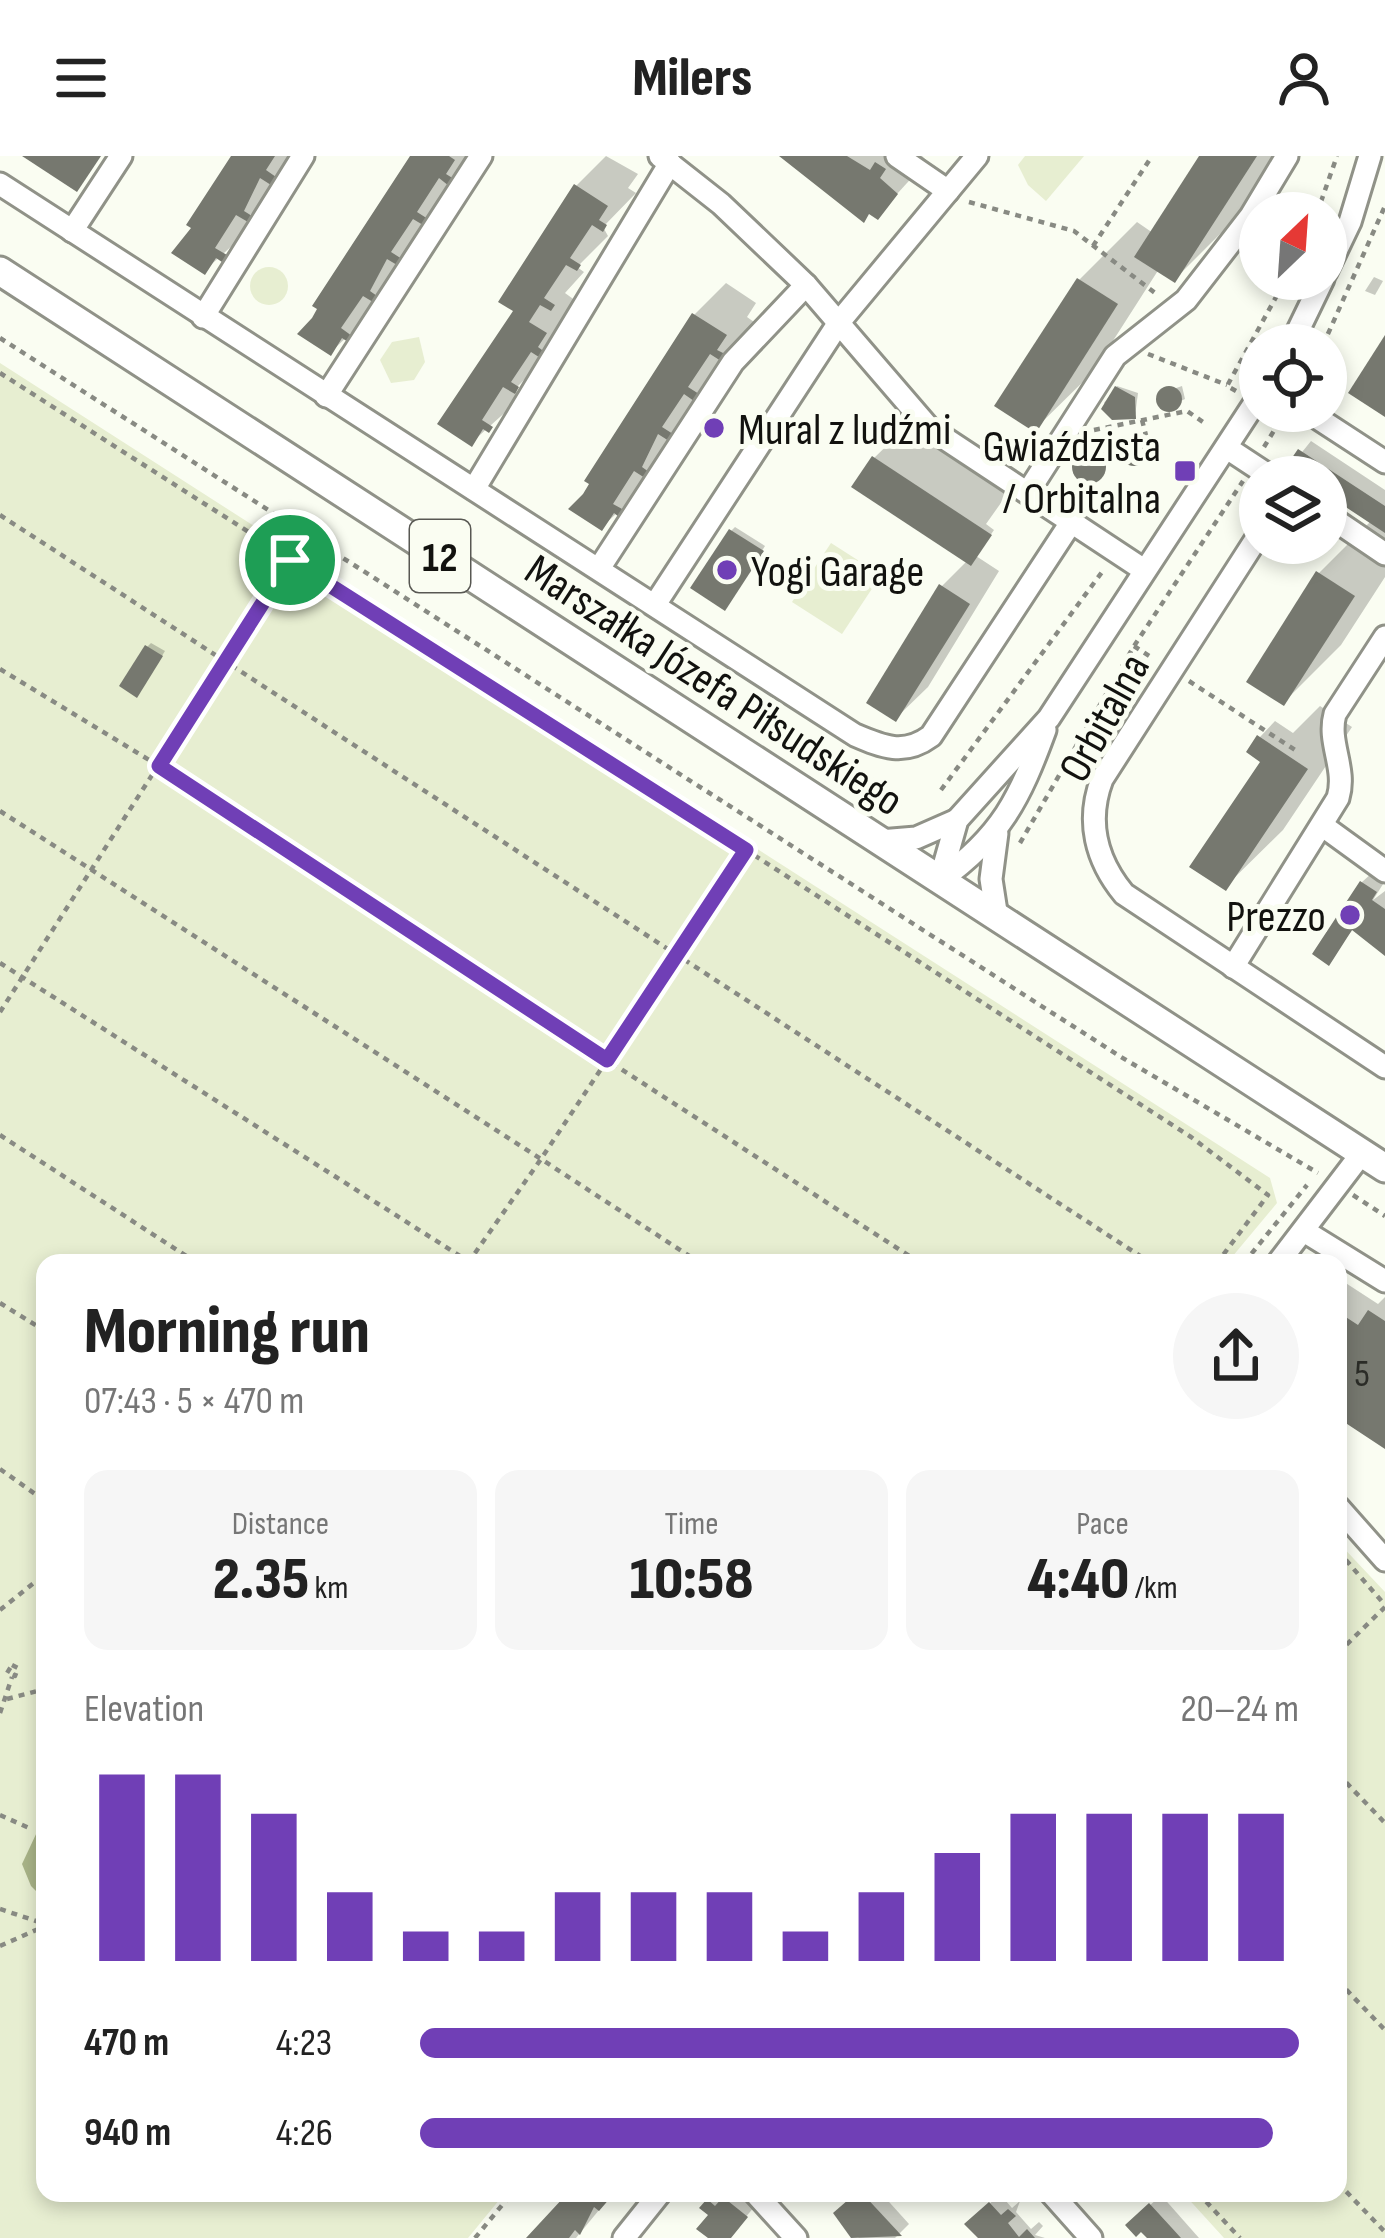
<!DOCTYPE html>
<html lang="en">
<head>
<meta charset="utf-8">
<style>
  body { margin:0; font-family:"Sofia Sans Condensed",sans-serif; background:#f6f6f6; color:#222; height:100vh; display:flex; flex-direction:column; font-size:45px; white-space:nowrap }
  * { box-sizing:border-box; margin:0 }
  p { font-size:39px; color:#767676 }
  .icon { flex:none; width:66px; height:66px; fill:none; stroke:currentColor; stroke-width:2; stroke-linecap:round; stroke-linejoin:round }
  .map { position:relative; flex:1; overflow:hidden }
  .panel { position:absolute; left:36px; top:1098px; width:1311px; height:948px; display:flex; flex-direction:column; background:#fff; border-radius:24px; box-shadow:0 6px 18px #0003 }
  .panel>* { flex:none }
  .needle { width:78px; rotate:25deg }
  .controls { position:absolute; left:1239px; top:36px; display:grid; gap:24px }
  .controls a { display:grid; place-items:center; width:108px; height:108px; border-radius:50%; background:#fff; box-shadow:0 6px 18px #0003; font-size:60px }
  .pin { position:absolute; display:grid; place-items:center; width:102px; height:102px; color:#fff; margin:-51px; border:6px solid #fff; border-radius:50%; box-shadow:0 3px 12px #0007 }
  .round { display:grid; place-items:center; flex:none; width:126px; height:126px; border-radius:63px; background:#f6f6f6 }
  .summary { display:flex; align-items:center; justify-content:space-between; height:204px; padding:0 48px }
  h1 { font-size:66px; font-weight:800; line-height:90px }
  .metrics { display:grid; grid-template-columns:repeat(3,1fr); gap:18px; height:204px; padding:12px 48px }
  .metrics div { display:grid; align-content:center; border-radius:24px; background:#f6f6f6; text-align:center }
  .metrics b { font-size:60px; font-weight:800 }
  .metrics small { font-size:33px; font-weight:400 }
  .metrics p { font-size:33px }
  .chart { height:336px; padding:24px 48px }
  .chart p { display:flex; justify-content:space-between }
  .chart svg { width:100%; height:216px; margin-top:12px; stroke:#703fb6; stroke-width:6 }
  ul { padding:0 48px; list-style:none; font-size:39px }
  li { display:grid; grid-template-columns:192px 144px 1fr; align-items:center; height:90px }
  li i { height:30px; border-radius:15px; background:#703fb6 }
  header { display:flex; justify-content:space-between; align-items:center; height:156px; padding:0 48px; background:#fff; font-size:54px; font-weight:800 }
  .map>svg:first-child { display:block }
  .green { fill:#e7eed1 }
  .water { fill:#a9b488 }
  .shadow { fill:#0003 }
  .building { fill:#76786f }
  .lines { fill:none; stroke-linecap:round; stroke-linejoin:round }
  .minor-casing { stroke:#909288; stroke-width:27 }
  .major-casing { stroke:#909288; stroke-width:33 }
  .path { stroke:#888a83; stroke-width:4.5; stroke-dasharray:6 6; stroke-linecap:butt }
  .minor { stroke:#fff; stroke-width:21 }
  .major { stroke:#fff; stroke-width:27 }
  .route-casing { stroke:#fff; stroke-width:24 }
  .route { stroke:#703fb6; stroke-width:15 }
  .poi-dot { fill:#703fb6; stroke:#fafdf2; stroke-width:4.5 }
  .labels { text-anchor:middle; stroke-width:10; stroke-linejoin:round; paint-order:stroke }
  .number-label { font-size:39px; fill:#2b2c27 }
  .shield { fill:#fafdf2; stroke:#585853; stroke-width:3 }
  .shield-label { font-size:42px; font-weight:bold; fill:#12120f }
  .poi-label { font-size:45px; fill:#12120f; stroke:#fafdf2; text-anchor:start }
  .street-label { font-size:45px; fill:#12120f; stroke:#fafdf2 }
</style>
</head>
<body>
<header><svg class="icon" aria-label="menu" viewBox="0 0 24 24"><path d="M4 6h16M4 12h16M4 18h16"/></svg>Milers<svg class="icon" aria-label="person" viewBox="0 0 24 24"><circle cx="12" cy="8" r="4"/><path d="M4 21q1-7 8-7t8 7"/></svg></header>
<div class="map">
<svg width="1385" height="2082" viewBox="0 0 1385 2082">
  <rect width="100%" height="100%" fill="#fafdf2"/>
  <g class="green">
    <path d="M1025,0H1084L1046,45L1028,29L1018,9Z"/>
    <circle cx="269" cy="130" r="19"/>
    <path d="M419,181L425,206L414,224L391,227L380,204L392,186Z"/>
    <path d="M0,207L1270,1022L1277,1047L1227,1107H45V2037H505L468,2082H0Z"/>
    <path d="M831,387L881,419L842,478L792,446Z"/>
    <path d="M1338,1386L1385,1436V2082H1224L1183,2037H1338Z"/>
  </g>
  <path class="water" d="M45,1659V1744L31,1730L22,1708Z"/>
  <g class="shadow">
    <path d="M235,0H296L274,22L279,31L248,61L254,70L204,115L196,72Z"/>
    <path d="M413,0H475L449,25L454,34L423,65L431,70L405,97L404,111L374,142L379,150L331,196L314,164Z"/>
    <path d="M606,0L638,18L628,32L636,37L603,71L608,80L577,111L584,116L565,137L576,145L546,202L515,233L521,242L471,287L517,154L576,30Z"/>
    <path d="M783,0H922L927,5L877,60Z"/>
    <path d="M1202,0H1275L1232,66L1175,123L1159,113L1093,216L1035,273L1079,124L1137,66L1153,77Z"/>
    <path d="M1374,121L1383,125L1375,139L1365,135Z"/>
    <path d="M726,127L756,147L747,161L754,166L721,201L726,209L694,240L702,246L677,273L675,287L646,317L650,326L602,371L585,340L694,159Z"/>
    <path d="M1117,230L1138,237L1135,260L1120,262L1104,247Z"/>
    <path d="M1182,230L1185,243L1164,253L1159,238Z"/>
    <path d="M906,271L1008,337L986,368L994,374L976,400L999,415L928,531L896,562L942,430L968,404L874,302Z"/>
    <path d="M1145,280L1150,295L1124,303V291Z"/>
    <path d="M1311,285L1385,334V421L1341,489L1284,546L1319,417L1371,365L1326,335V321H1305L1290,311Z"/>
    <path d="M1102,289L1108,305L1089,327L1073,312L1088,292Z"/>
    <path d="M735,371L765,390L729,447L731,375Z"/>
    <path d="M151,487L165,495L141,534L147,491Z"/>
    <path d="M1320,550L1352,571L1283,674L1225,731L1263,608L1260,581L1275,565L1293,577Z"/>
    <path d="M1372,717L1385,725L1373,744L1385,735V796L1354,772L1337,794L1362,726Z"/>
    <path d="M1338,1122L1378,1148L1385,1141V1289L1338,1258Z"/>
    <path d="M571,2037H613L576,2082H533Z"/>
    <path d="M717,2037L726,2041L740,2037L755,2050L728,2082H712V2059L704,2051Z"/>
    <path d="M859,2037H881L909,2068L895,2082H859L837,2057Z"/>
    <path d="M1000,2038L1012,2052L1020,2045L1016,2056L1031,2073L1039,2066L1043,2070L1035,2079L1045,2082H981L968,2068Z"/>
    <path d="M1161,2039L1199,2082H1151L1129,2069Z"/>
  </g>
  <g class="building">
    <path d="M22,0H101L77,36Z"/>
    <path d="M231,0H275L266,14L276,21L271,29L260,22L244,55L252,60L248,66L236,59L215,92L227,99L222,106L216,102L205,119L171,97L191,72L186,69Z"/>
    <path d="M410,0H449L455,4L446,18L454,23L449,30L439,22L417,56L428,63L423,69L413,63L391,96L402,103L397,109L387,103L370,135L377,140L373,146L363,140L341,172L352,180L348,186L342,182L331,200L297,178L312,162L317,153L312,150Z"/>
    <path d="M779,0H847L870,14L875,6L886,13L880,22L898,38L878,64L869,58L864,67Z"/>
    <path d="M1199,0H1257L1175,127L1134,101Z"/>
    <path d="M574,28L608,50L599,64L607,69L603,76L592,69L570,102L581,109L577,115L566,109L544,142L555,149L551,155L540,149L529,166L547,177L538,191L546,197L542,203L531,196L511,226L519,231L515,238L503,231L482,264L493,271L489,277L483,273L472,291L437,268L513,155L498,146Z"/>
    <path d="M1077,122L1118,148L1036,277L994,250Z"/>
    <path d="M692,157L727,179L717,194L725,198L721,205L710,198L688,231L699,238L694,245L684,238L662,271L673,278L669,285L658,278L642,311L649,316L645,322L634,315L613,348L624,354L619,361L614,357L602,375L568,353L583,338L589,328L584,325Z"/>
    <path d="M1385,179V261L1348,237Z"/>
    <path d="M1115,230L1135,241L1136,263L1112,264L1101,253Z"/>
    <circle cx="1169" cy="243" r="13"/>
    <circle cx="1134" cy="296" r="14"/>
    <path d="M1298,293L1385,350V377L1326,338V321H1299L1285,312Z"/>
    <circle cx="1089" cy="311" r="17"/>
    <path d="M872,300L992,379L971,410L851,331Z"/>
    <path d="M729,373L764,395L725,455L690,432Z"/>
    <path d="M1316,415L1355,440L1284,550L1246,526Z"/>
    <path d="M939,428L970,448L896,566L866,547Z"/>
    <path d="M145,489L163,500L137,542L119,530Z"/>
    <path d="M1257,579L1308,613L1226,735L1189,711L1260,606L1246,596Z"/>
    <path d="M1360,725L1377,736L1372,744L1385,753V800L1352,774L1329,810L1312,798Z"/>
    <path d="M1368,1154L1385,1165V1293L1338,1262V1156L1358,1169Z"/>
    <path d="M560,2037L611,2041L599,2055L594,2051L580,2079L575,2074L569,2082H526L564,2041Z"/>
    <path d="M856,2037H862L902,2080L851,2082L833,2057Z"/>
    <path d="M723,2041L748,2061L731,2082H708L696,2073L708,2059L699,2052L707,2043L715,2050Z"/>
    <path d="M989,2046L1001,2059L1008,2053L1016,2060L1008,2067L1019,2081L1027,2073L1035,2082H978L964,2068Z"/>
    <path d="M1149,2047L1171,2071L1181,2082H1147L1141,2076L1136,2081L1125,2069Z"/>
  </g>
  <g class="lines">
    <g class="minor-casing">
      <g id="minor">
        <path d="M660,0L721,48L806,129L929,272L1144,414"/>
        <path d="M897,0L948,35"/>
        <path d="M0,28L855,579C883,591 904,600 931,580L1072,365"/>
        <path d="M72,75L121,0"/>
        <path d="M1326,116L1350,66L1370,0"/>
        <path d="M203,161L303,0"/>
        <path d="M1291,189L1323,123"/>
        <path d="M326,240L481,0"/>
        <path d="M1319,263L1385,306"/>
        <path d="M1227,292L1271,321"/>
        <path d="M474,333L670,7"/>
        <path d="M1028,336L1115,200L1186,144L1251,60L1287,0"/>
        <path d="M1326,358L1385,398"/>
        <path d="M1260,377L1102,623C1086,665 1096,704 1124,738L1385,911"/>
        <path d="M600,411L733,206L806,129"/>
        <path d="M656,447L840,165L977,0"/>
        <path d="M1323,670L1385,715"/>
        <path d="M997,677L991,723L997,762"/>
        <path d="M880,685L916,682L957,664"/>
        <path d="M940,724L957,664L1049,562L1260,239"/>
        <path d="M940,724C1001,681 1020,642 1045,574"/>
        <path d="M1233,811L1338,642C1347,612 1327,587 1335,558L1385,481"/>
        <path d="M1304,1075L1385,1125"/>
        <path d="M1278,1107L1362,997"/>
        <path d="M1338,1351L1385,1404"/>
        <path d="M755,2037L796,2082"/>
        <path d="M1051,2037L1091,2082"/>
        <path d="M624,2082L660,2037"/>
      </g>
    </g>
    <g class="major-casing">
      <path id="major" d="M0,115L1385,1012"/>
    </g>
    <g class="path">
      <path d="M969,46L1074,75L1159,140"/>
      <path d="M1317,57L1337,0"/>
      <path d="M1093,90L1152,0"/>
      <path d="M0,182L1121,901L1318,1017"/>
      <path d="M1323,189L1385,50"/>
      <path d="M1148,198L1227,229"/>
      <path d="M0,217L746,694"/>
      <path d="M1236,235L1227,230L1286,123"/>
      <path d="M1142,264L1150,295"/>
      <path d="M1094,274L1187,255L1203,266"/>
      <path d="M1264,291L1286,255"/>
      <path d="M0,359L1151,1107"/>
      <path d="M1134,490L1154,503"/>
      <path d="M0,513L159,610L607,904L746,694L1191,981L1268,1039L1217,1107"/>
      <path d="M1189,525L1295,594"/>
      <path d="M941,634L1105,412"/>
      <path d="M0,655L541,1003L607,904L920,1107"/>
      <path d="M1020,687L1134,490L1243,325"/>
      <path d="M0,807L471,1107"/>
      <path d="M0,856L290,404"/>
      <path d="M0,979L197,1107"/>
      <path d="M1353,1039L1385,1060"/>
      <path d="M468,1107L541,1003L700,1107"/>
      <path d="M1244,1107L1307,1029"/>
      <path d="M0,1147L45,1175"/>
      <path d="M0,1313L45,1345"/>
      <path d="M1338,1395L1385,1449"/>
      <path d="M0,1454L45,1418"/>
      <path d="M1338,1497L1385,1451"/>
      <path d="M12,1509L18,1512L15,1520L7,1517Z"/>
      <path d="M7,1543L45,1533"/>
      <path d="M0,1557L12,1521"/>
      <path d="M1338,1618L1385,1667"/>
      <path d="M0,1659L29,1672"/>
      <path d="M0,1753L45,1768"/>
      <path d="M0,1790L45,1770"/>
      <path d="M1338,1825L1385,1874"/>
      <path d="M1338,2027L1385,2076"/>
      <path d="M1198,2037L1240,2082"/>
      <path d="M475,2082L512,2037"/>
    </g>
    <use href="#minor" class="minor"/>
    <use href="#major" class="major"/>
  </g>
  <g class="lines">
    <g class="route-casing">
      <path id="route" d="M290,404L746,694L607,904L159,610Z"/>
    </g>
    <use href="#route" class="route"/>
  </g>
  <g class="poi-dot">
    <circle cx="714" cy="272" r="12"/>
    <rect x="1173" y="303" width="24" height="24" rx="6"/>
    <circle cx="727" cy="414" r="12"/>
    <circle cx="1350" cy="759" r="12"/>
  </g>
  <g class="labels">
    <g class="number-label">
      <text x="1362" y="1230">5</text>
    </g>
    <rect class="shield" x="410" y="364" width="60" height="72" rx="9"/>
    <g class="shield-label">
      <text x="440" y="415">12</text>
    </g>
    <g class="poi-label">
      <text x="738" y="288">Mural z ludźmi</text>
      <text x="1161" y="305" text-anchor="end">Gwiaździsta<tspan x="1161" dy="52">/ Orbitalna</tspan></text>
      <text x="751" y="430">Yogi Garage</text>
      <text x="1326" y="775" text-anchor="end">Prezzo</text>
    </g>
    <g class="street-label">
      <text transform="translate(715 528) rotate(33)" y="16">Marszałka Józefa Piłsudskiego</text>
      <text transform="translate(1103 561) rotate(-61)" y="16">Orbitalna</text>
    </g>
  </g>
</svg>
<div class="controls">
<a><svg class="needle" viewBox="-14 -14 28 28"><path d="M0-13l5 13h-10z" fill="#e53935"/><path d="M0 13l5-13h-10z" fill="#767676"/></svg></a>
<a><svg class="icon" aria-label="locate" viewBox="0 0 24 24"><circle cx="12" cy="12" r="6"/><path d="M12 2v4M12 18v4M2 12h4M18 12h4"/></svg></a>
<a><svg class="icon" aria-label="layers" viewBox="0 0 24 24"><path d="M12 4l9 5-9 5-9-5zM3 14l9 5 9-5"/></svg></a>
</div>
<div class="pin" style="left:290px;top:404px;background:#1e9e55"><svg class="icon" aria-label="arrive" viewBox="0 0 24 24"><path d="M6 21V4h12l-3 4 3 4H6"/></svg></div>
<section class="panel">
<div class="summary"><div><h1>Morning run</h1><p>07:43 · 5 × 470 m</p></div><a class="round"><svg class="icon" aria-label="share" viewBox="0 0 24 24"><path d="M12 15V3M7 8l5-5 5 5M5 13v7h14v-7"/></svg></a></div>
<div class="metrics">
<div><p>Distance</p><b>2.35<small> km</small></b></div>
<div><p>Time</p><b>10:58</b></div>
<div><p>Pace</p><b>4:40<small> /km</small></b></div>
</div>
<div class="chart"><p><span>Elevation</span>20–24 m</p>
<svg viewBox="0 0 160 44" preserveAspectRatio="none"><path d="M5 44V6M15 44V6M25 44V14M35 44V30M45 44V38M55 44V38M65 44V30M75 44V30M85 44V30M95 44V38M105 44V30M115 44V22M125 44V14M135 44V14M145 44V14M155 44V14"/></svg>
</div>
<ul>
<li><b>470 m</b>4:23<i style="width:100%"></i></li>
<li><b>940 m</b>4:26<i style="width:97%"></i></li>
</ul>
</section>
</div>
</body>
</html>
